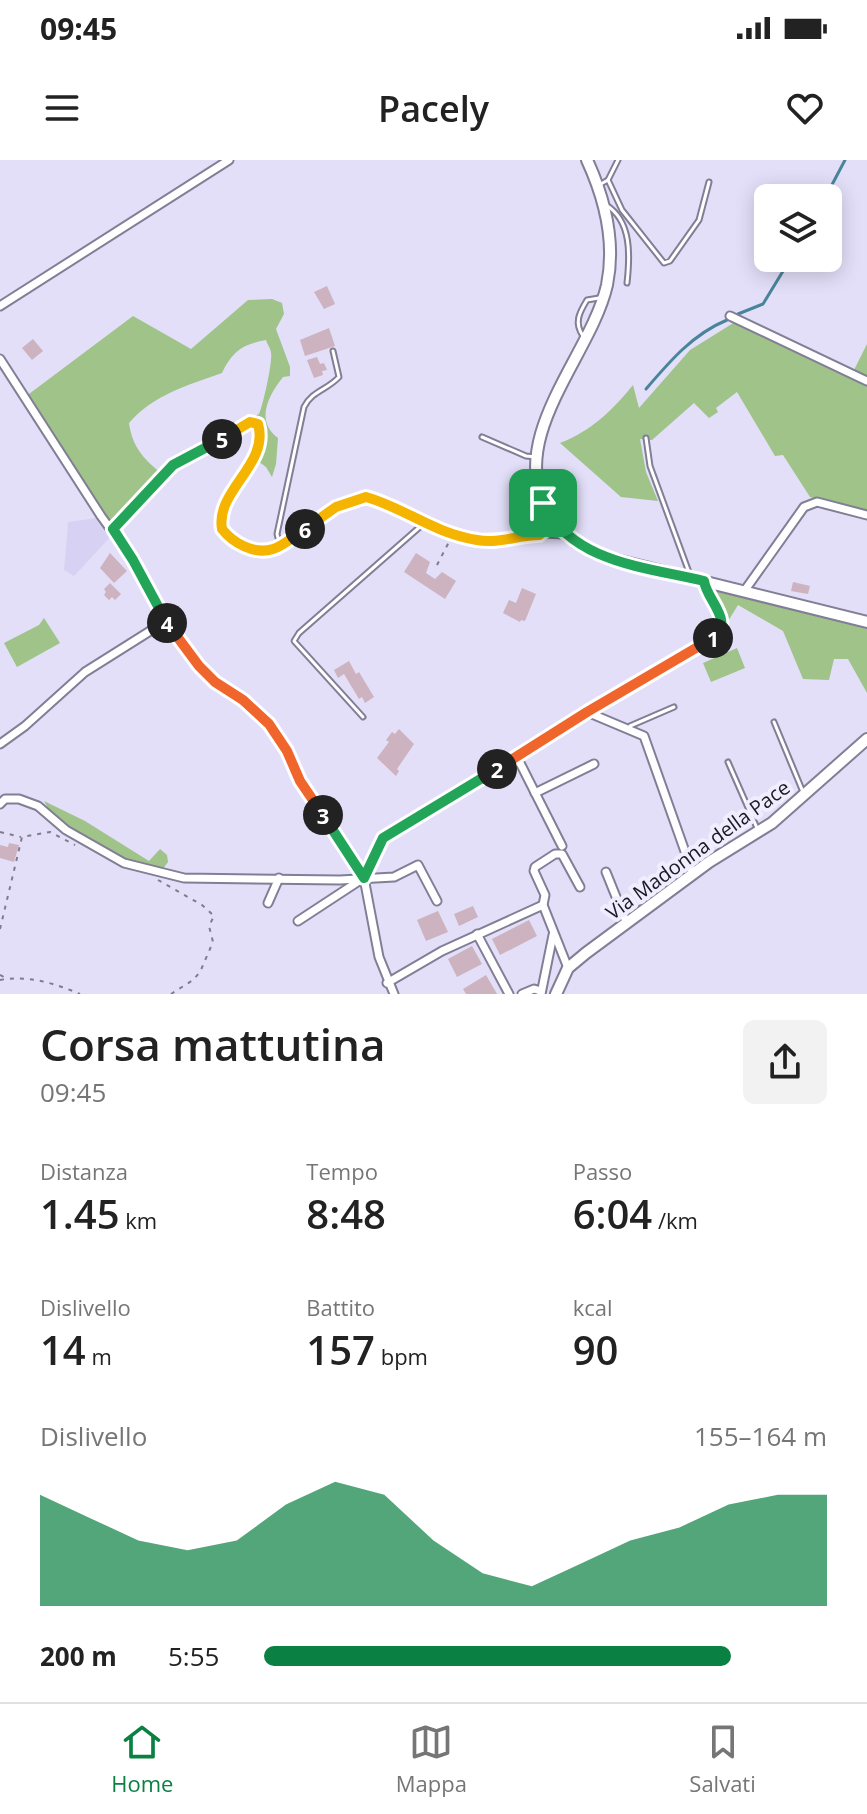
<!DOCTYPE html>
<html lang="it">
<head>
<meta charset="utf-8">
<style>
  body { margin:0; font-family:"Open Sans",sans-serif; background:#f2f2f2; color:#222; height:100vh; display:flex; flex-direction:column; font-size:30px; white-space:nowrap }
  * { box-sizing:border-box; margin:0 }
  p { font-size:26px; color:#767676 }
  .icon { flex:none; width:44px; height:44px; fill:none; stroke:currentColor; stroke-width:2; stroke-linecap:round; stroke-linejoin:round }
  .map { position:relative; height:834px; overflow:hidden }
  .panel { display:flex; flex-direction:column; background:#fff; flex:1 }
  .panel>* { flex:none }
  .controls { position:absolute; left:754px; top:24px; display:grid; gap:16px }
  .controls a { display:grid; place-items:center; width:88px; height:88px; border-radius:12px; background:#fff; box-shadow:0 4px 20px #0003; font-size:40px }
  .pin { position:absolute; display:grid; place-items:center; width:68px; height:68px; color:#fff; margin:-34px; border-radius:16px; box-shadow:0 4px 12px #0006 }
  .km { position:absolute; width:40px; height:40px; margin:-20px; border-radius:50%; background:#222; color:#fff; font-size:22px; line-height:40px; text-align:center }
  .round { display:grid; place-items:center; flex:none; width:84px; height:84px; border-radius:12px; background:#f2f2f2 }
  .headline { display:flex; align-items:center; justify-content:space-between; height:136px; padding:0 40px }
  h1 { font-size:44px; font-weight:600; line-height:60px }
  .stats { display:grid; grid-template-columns:repeat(3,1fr); gap:12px; height:136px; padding:8px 40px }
  .stats div { display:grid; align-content:center }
  .stats b { font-size:40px; font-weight:600 }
  .stats small { font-size:22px; font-weight:400 }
  .stats p { font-size:22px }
  .chart { height:224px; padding:16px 40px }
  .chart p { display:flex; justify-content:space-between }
  .chart svg { width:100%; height:144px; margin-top:8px; fill:#0b8043; opacity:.7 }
  ul { padding:0 40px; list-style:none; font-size:26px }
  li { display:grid; grid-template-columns:128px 96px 1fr; align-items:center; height:60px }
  li i { height:20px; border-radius:10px; background:#0b8043 }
  .status { display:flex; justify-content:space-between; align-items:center; height:56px; padding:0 40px; background:#fff; direction:ltr }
  .status svg { height:22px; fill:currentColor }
  header { display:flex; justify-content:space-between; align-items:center; height:104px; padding:0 40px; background:#fff; font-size:36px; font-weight:600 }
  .tab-bar { display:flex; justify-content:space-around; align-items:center; height:112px; border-top:2px solid #e0e0e0; background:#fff; font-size:22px; color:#767676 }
  .tab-bar a { display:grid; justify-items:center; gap:4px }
  .tab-bar .active { color:#0b8043 }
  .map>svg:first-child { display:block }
  .built { fill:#d7d2f3 }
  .green { fill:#9fc389 }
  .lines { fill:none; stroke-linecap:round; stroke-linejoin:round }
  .stream { stroke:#48859a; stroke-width:3 }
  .building { fill:#cdb2bf }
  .service-casing { stroke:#817e95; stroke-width:7 }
  .minor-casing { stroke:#817e95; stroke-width:11 }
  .secondary-casing { stroke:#817e95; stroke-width:14 }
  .path { stroke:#7e7c8d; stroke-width:2; stroke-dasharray:4 6; stroke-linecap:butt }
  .service { stroke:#fff; stroke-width:3 }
  .minor { stroke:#fff; stroke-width:7 }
  .secondary { stroke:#fff; stroke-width:10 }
  .split-1-casing { stroke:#fff; stroke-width:16 }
  .split-2-casing { stroke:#fff; stroke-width:16 }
  .split-3-casing { stroke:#fff; stroke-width:16 }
  .split-4-casing { stroke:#fff; stroke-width:16 }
  .split-5-casing { stroke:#fff; stroke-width:16 }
  .split-6-casing { stroke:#fff; stroke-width:16 }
  .split-7-casing { stroke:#fff; stroke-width:16 }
  .split-8-casing { stroke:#fff; stroke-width:16 }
  .split-1 { stroke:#22a559; stroke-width:10 }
  .split-2 { stroke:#f0652b; stroke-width:10 }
  .split-3 { stroke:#22a559; stroke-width:10 }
  .split-4 { stroke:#f0652b; stroke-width:10 }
  .split-5 { stroke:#22a559; stroke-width:10 }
  .split-6 { stroke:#f5b400; stroke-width:10 }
  .split-7 { stroke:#f5b400; stroke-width:10 }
  .split-8 { stroke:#f5b400; stroke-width:10 }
  .labels { text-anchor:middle; stroke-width:8; stroke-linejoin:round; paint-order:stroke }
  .street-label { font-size:20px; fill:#1b1a23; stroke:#f0eefe }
</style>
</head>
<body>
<div class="status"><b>09:45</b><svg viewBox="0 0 49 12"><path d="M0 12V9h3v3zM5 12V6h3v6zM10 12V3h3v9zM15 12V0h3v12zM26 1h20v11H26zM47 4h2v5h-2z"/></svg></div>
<header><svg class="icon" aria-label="menu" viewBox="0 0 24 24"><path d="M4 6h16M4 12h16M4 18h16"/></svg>Pacely<svg class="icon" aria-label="heart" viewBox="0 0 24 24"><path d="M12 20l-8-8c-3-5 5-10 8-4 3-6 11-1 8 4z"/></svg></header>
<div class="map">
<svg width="867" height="834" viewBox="0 0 867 834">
  <rect width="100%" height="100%" fill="#e3dff9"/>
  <path class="built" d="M96,358L112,375L74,416L64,410L68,362Z"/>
  <g class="green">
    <path d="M272,139L282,143L284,154L276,169L290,207V216L283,217C268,236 255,261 278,278L276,304L272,317L266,307L251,296L257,271L248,259L259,254C263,246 273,200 271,193C271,189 267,184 266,180C242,184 232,192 222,213C188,225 153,235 129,263C132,285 142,298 160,312L112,365L25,237L133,156L191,189L248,140Z"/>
    <path d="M735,162L850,218L867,184V352L810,337L783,295L775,296L737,232L716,248L718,252L709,258L694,243L652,280L640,279L646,312L658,341L621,337L560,283C591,271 612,251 633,225L639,248L690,190Z"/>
    <path d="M715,431L810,452L867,469V533L848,499H834L829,520L803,519L783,471L738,445L727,463L712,436Z"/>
    <path d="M44,458L60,483L17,507L4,483L39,465Z"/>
    <path d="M737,488L745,508L711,522L703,503Z"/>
    <path d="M44,641L85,661L149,701L160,689L167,695L168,702L162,710C149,708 136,706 124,702C100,693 54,663 44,641Z"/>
  </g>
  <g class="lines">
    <g class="stream">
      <path d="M825,38L845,0"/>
      <path d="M738,154L763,144L791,98"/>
      <path d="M646,229C670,201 693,174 727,160"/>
    </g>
  </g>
  <g class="building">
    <path d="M327,126L335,144L324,149L314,132Z"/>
    <path d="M329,168L335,186L305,196L300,180Z"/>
    <path d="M33,179L43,191L32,200L22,188Z"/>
    <path d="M317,197L320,204L324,203L327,210L322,211L323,215L314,218L307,200Z"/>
    <path d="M110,393L127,411L114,423L100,408Z"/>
    <path d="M416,393L430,402L426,413L435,419L442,412L456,421L445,439L404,412Z"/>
    <path d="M793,422L810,426L808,434L791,431Z"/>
    <path d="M110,423L121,434L115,440L112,437L109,440L104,435L106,432L104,429Z"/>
    <path d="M522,428L536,434L525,461L521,460L520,462L503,453L509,440L516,443Z"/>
    <path d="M349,501L356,514L359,512L374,537L365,543L362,537L359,539L344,514L338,518L334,510Z"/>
    <path d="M399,569L414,584L397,609L399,611L396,616L377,598L389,582L386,580L392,572L395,574Z"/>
    <path d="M9,683L19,685L14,702L0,698V685L8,687Z"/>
    <path d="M473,746L478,757L459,766L454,754Z"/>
    <path d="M438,751L448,772L426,781L417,760Z"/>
    <path d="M529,760L537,776L500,795L492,779Z"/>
    <path d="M472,786L482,804L457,817L448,799Z"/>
    <path d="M486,815L497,834H466L463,829Z"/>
  </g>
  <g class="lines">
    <g class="service-casing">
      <g id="service">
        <path d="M608,20L622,50L664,103L670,101L699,60L709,22"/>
        <path d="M599,25L608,20L618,0"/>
        <path d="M606,45C632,61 630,96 627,123"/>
        <path d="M583,176C574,163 579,153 587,140L599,138"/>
        <path d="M482,277L526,296L536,297"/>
        <path d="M646,278L650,306L690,415"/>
        <path d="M113,369L173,305L201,292L246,264L254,262C285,295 185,355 237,383C248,389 261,391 273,389L336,347L366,337L426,366L478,380L526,374L563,376"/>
        <path d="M526,374L535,364L542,347"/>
        <path d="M280,386L277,374L304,247C312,231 327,230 339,217L333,191"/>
        <path d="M363,557L294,481L299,473L422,365"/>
        <path d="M774,562L803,632"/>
        <path d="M630,566L674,547"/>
        <path d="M728,602L757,668"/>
      </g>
    </g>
    <g class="minor-casing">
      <g id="minor">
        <path d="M0,146L229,0"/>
        <path d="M730,156L867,221"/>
        <path d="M0,199L101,356L133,400L166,461L199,506L215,522L243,540L269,564L287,591L300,621L364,718"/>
        <path d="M745,430L804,347L817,342L867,355"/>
        <path d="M587,552L644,576L693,714"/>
        <path d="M0,584L25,566L85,512L166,461"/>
        <path d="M517,597L562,686"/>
        <path d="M535,633L594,604"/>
        <path d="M0,644L5,639H19L38,646L66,670L124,703L184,718L340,720L394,717L418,705L437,741"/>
        <path d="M606,712L627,764"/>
        <path d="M268,743L279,718"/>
        <path d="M298,761L362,719"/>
        <path d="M477,774L509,834"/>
        <path d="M568,808L543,745L545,735L534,711L535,707L555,694H562L580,727"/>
        <path d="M387,823L442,791L543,745"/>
        <path d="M394,834L379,797L364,718L383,678L718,473L722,460L708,434L704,421"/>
        <path d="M522,834L534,829L541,831"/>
        <path d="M541,834L553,775"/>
      </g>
    </g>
    <g class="secondary-casing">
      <g id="secondary">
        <path d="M587,0C605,39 616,81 607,125C591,195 509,273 545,347C557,372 579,387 605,397L867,462"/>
        <path d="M556,834L568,808L586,793L709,702L772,663L867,579"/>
      </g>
    </g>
    <g class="path">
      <path d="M437,405L451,378"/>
      <path d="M0,672L21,677"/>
      <path d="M158,720L202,745L214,756L209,766L213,782L200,812L193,820L171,834"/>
      <path d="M0,769L22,677L50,672L75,685"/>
      <path d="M0,815L6,818"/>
      <path d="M0,820C28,815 54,823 80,834"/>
    </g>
    <use href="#service" class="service"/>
    <use href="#minor" class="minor"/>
    <use href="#secondary" class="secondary"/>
  </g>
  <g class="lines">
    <g class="split-1-casing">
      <path id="split-1" d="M543,343C572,403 646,407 704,421C707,441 735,461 713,478"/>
    </g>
    <g class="split-2-casing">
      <path id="split-2" d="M497,609L587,552L713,478"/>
    </g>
    <g class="split-3-casing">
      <path id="split-3" d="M323,655L364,718L383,678L497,609"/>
    </g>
    <g class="split-4-casing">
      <path id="split-4" d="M167,463L199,506L215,522L243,540L269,564L287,591L300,621L323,655"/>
    </g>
    <g class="split-5-casing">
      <path id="split-5" d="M167,463L133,400L113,369L173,305L222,279"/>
    </g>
    <g class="split-6-casing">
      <path id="split-6" d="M222,279L250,262L258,264C270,304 215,331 222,369C233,383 254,395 273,389C284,386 295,375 305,369"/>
    </g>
    <g class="split-7-casing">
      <path id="split-7" d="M305,369L336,347L366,337C405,348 433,373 477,380C498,384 519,375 539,375"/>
    </g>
    <g class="split-8-casing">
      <path id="split-8" d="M539,375L548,368L552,359L535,364L543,343"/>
    </g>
    <use href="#split-1" class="split-1"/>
    <use href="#split-2" class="split-2"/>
    <use href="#split-3" class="split-3"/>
    <use href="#split-4" class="split-4"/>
    <use href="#split-5" class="split-5"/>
    <use href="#split-6" class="split-6"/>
    <use href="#split-7" class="split-7"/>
    <use href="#split-8" class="split-8"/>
  </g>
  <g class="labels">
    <g class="street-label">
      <text transform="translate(698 690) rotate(-36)" y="7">Via Madonna della Pace</text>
    </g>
  </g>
</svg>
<div class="controls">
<a><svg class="icon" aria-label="layers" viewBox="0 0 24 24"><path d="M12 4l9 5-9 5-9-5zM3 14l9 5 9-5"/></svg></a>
</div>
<div class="pin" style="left:543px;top:343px;background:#1e9e55"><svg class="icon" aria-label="arrive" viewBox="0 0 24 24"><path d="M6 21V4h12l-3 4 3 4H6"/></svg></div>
<b class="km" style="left:713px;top:478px">1</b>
<b class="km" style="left:497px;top:609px">2</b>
<b class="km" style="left:323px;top:655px">3</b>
<b class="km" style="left:167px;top:463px">4</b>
<b class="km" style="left:222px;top:279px">5</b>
<b class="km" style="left:305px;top:369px">6</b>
</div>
<section class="panel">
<div class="headline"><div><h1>Corsa mattutina</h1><p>09:45</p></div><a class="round"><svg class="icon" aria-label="share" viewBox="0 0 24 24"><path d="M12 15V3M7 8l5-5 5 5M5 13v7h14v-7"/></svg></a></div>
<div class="stats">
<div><p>Distanza</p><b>1.45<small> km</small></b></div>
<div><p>Tempo</p><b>8:48</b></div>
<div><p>Passo</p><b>6:04<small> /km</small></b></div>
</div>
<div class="stats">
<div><p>Dislivello</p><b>14<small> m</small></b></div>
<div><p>Battito</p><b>157<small> bpm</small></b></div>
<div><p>kcal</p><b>90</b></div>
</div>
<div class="chart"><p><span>Dislivello</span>155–164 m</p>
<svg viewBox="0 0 160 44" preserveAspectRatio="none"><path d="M0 44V10L10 17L20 24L30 27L40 24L50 13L60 6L70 10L80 24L90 34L100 38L110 31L120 24L130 20L140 13L150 10L160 10V44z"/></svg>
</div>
<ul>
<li><b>200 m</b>5:55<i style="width:83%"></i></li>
</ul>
</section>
<nav class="tab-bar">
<a class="active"><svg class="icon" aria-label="home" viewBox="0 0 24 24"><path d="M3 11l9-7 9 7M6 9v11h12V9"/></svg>Home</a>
<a><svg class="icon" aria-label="map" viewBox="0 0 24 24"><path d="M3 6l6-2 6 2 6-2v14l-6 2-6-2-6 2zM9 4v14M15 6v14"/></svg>Mappa</a>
<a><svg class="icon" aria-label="saved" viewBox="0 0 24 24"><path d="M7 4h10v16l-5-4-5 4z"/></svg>Salvati</a>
</nav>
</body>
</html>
